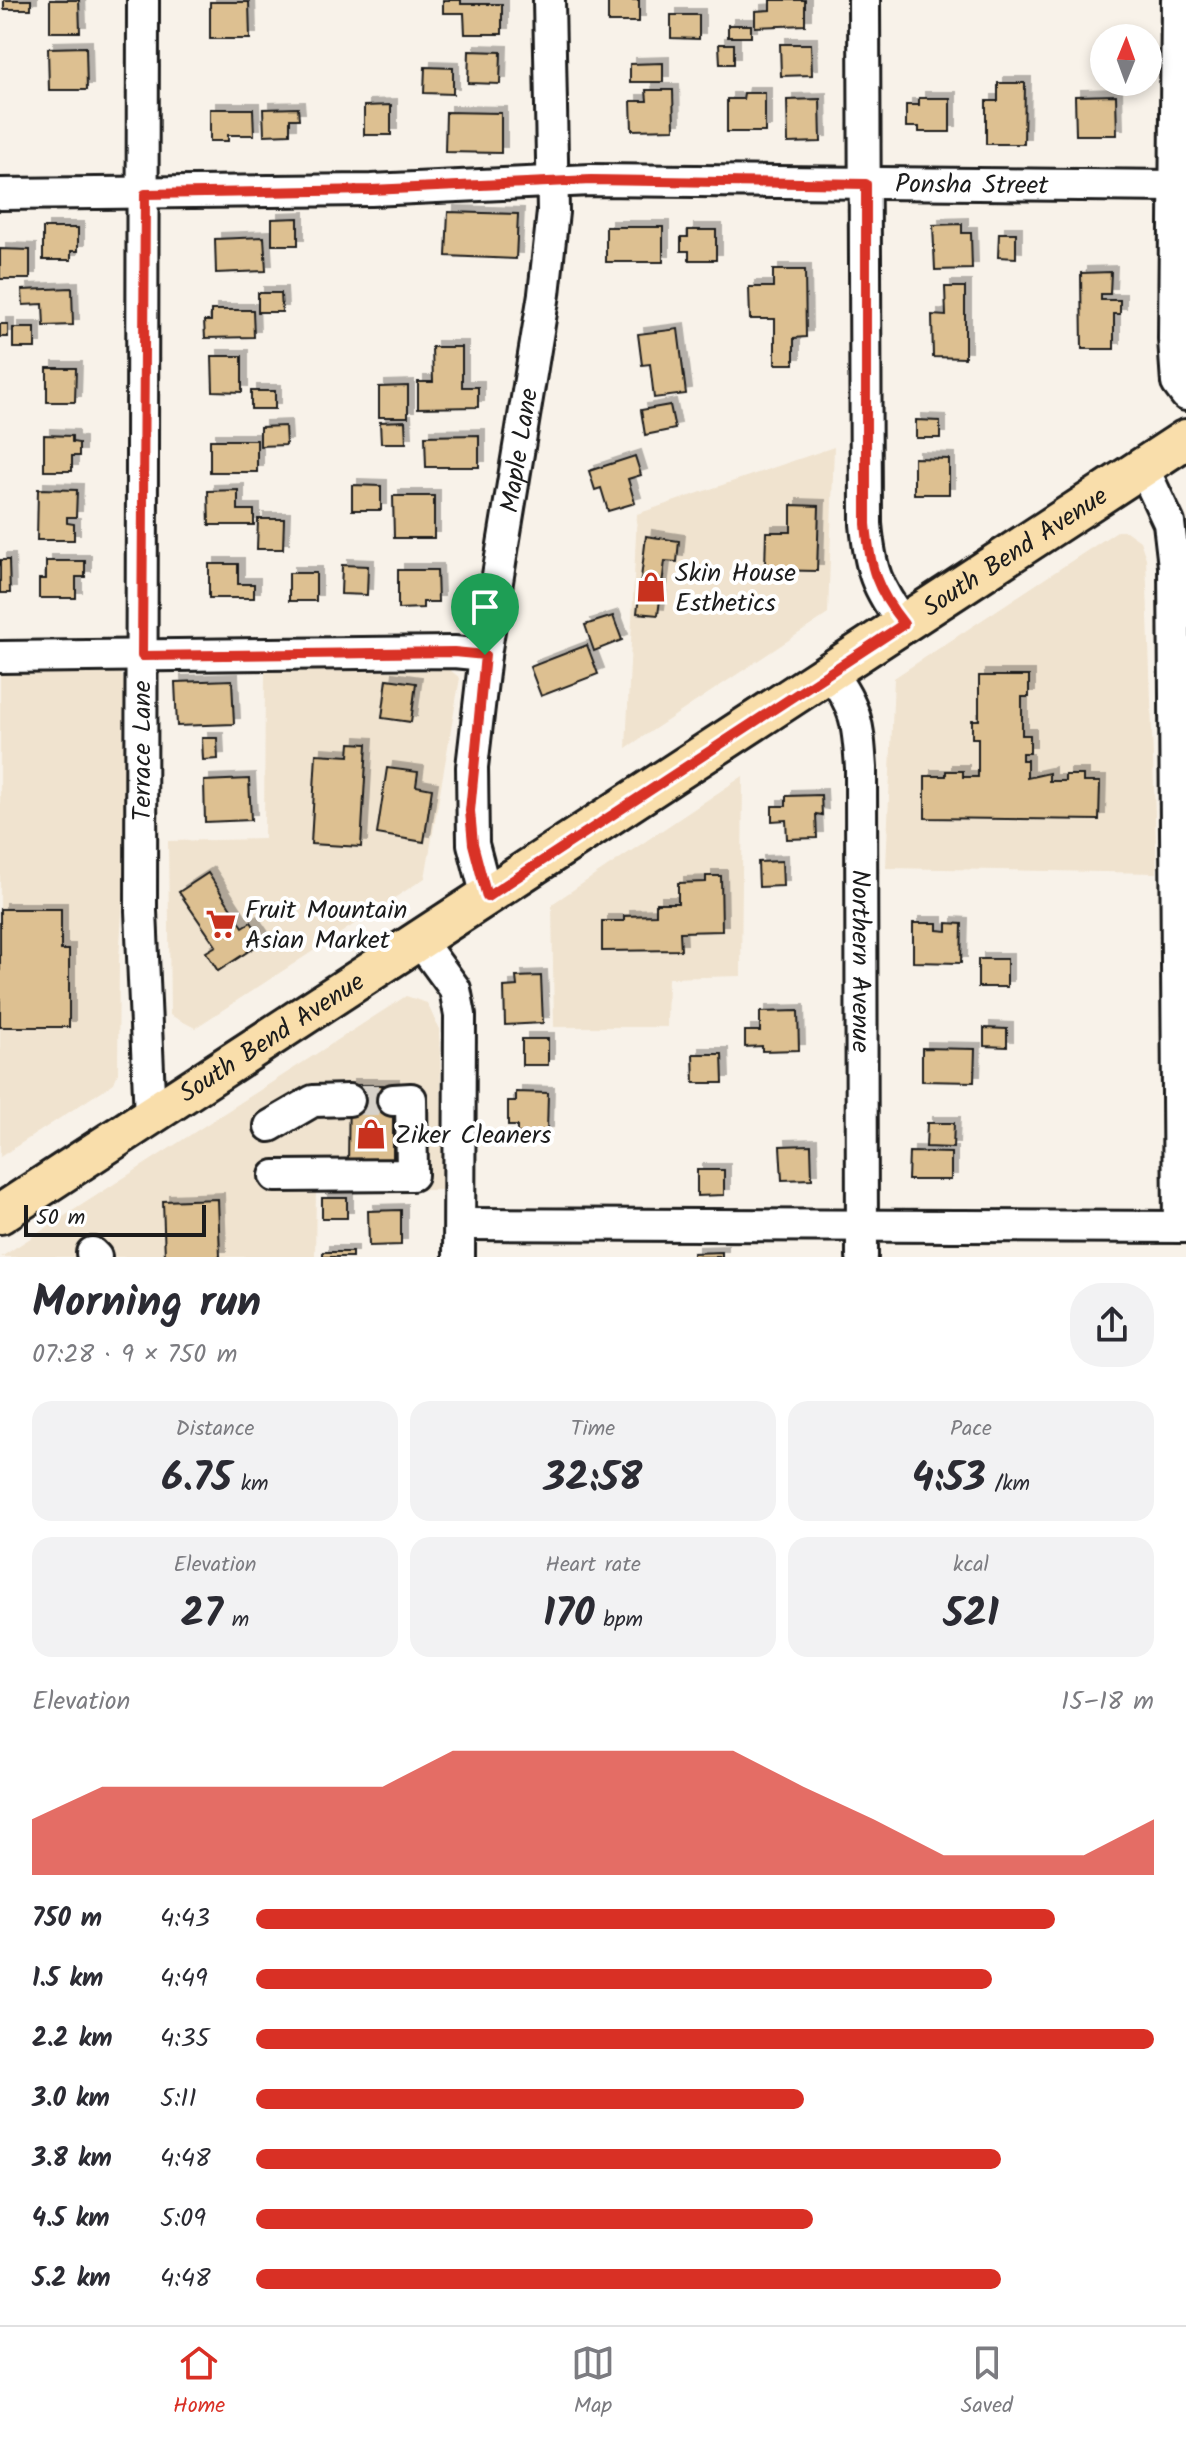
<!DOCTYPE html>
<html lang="en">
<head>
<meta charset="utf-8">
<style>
  body { margin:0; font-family:Kalam,sans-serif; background:#f2f2f3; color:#2b2b33; height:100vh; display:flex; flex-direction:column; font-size:30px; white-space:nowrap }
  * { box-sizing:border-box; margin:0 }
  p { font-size:26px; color:#7c7c81 }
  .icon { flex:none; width:44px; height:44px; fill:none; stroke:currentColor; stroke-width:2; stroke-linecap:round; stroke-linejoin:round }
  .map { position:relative; height:1257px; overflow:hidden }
  .sheet { display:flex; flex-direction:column; background:#fff; flex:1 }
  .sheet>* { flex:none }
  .needle { width:52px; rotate:1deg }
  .controls { position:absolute; left:1090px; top:24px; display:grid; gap:16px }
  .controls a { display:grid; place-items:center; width:72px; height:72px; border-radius:50%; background:#fff; box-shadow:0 4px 12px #0003; font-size:40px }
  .scale { position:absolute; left:24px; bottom:20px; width:182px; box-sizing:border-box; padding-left:8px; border:4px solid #1c1c1c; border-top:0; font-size:22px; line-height:28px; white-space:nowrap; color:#1c1c1c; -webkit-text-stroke:6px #fff; paint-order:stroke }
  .pin { position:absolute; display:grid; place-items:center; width:68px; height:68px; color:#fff; margin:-82px -34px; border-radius:50% 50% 50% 0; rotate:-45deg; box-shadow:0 0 8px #0007 }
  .pin .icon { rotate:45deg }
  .round { display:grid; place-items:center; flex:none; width:84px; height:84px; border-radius:32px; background:#f2f2f3 }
  .head { display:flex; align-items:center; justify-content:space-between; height:136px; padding:0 32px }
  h1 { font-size:44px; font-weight:800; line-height:60px }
  .metrics { display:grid; grid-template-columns:repeat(3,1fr); gap:12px; height:136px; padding:8px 32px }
  .metrics div { display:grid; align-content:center; border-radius:20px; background:#f2f2f3; text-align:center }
  .metrics b { font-size:40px; font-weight:800 }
  .metrics small { font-size:22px; font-weight:400 }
  .metrics p { font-size:22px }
  .chart { height:224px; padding:16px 32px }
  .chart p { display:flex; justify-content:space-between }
  .chart svg { width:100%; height:144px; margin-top:8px; fill:#d93025; opacity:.7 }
  ul { padding:0 32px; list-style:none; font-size:26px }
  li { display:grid; grid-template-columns:128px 96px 1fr; align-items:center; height:60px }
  li i { height:20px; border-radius:10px; background:#d93025 }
  .dock { display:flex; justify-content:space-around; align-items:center; height:112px; border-top:2px solid #e1e1e2; background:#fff; font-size:22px; color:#7c7c81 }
  .dock a { display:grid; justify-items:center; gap:4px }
  .dock .active { color:#d93025 }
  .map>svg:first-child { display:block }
  .built { fill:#f0e3cf }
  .building { fill:#ddc091; stroke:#1c1c1c; stroke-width:2; filter:url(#shadow) }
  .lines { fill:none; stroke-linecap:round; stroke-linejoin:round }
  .minor-tunnel { stroke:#d7d2ca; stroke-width:30; stroke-dasharray:30 15; stroke-linecap:butt }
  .minor-casing { stroke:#1c1c1c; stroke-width:36 }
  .major-casing { stroke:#1c1c1c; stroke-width:44 }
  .minor { stroke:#fff; stroke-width:30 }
  .major { stroke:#f9deab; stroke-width:38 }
  .route-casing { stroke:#fff; stroke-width:16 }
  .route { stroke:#d93025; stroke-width:10 }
  .labels { text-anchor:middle; stroke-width:8; stroke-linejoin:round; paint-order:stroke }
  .street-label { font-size:26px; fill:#1c1c1c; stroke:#fff }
  .poi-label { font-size:26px; fill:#1c1c1c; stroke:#fff; text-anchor:start }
</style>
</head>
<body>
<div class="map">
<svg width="1186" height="1257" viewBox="0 0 1186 1257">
  <defs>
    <filter id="shadow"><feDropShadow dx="6" dy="-6" stdDeviation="0" flood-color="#0004"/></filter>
  </defs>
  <rect width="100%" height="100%" fill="#f8f2e9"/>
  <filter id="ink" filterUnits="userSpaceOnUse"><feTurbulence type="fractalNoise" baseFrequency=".0125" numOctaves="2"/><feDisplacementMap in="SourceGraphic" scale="16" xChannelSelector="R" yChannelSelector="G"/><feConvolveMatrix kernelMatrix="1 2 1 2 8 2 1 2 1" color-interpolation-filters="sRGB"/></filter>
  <g filter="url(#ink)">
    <g class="built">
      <path d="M834,447L828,614L626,748L637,514Z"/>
      <path d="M1117,531H1126L1140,541L1146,558L1157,873L886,868L894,678Z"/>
      <path d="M0,663L106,664L121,671L129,705L126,757L130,794L119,960L118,1073L114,1083L0,1157Z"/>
      <path d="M450,670L460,678L425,878L195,1028L170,1015L168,841L264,839L265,672Z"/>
      <path d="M743,776L741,976L668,978L667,1027H554L552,904Z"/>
      <path d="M406,996L427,1003L439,1029L445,1190H316L315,1257H1Z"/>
    </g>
    <g class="building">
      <rect x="4" y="0" width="27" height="9"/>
      <path d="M50,0H79L80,32H50Z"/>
      <path d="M443,0H461V4H502V34H465L464,13H443Z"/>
      <rect x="608" y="0" width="31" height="22"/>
      <path d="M770,0H805V25L755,27V11L770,10Z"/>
      <path d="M210,2H249L250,39H210Z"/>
      <path d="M671,15H699V39L671,38Z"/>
      <rect x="728" y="25" width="23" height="12"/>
      <path d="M719,44H734V64H720Z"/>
      <path d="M780,44H811L812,75L781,76Z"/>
      <path d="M86,47L87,90H49L48,48Z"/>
      <path d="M469,51L501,52L500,84L468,83Z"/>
      <path d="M663,63V82H630V64Z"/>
      <path d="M425,67L453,68V94L424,93Z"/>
      <path d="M998,83H1025L1024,144H986V101H998Z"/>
      <path d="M646,90H673L674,129L632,130L631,101H647Z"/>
      <path d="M744,93H765V132H727V99H743Z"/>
      <path d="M1116,95L1117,135H1076L1075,96Z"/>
      <path d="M919,98H950V132H919V127H906V105H919Z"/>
      <path d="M820,99L821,142L788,143L787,100Z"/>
      <path d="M391,105V135H364V106Z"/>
      <path d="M298,108L299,119H290V134L264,135L263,109Z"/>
      <path d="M210,109H253L254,135H228V141H210Z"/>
      <path d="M446,112L501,113V153L445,152Z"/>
      <path d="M448,212L518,214L516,259L446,256Z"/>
      <path d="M298,218V245H272V219Z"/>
      <path d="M962,224V233H971L972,269L935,270L933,225Z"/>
      <rect x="606" y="227" width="57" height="35"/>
      <path d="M43,228H78V251H71V260H43Z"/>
      <path d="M688,230H716V260H689V251H681V237H688Z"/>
      <path d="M999,233H1016V258L998,257Z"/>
      <path d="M264,237L266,271L216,273L215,239Z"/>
      <path d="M0,249L30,250V279H0Z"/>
      <path d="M773,270H805L806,337L794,338V364H775V319H750L749,287H773Z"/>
      <path d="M1111,272L1110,294H1101V300H1120V314H1114V349H1082L1081,273Z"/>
      <path d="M945,287H965V358L933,357L932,315L946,316Z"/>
      <path d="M72,288L73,325L44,326L43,304L23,305L22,290Z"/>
      <path d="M258,293H281L282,312H258Z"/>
      <path d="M211,310H253L254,337L205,338L204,321H211Z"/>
      <rect x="0" y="324" width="8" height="13"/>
      <rect x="13" y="328" width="22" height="20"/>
      <path d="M678,329L686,394L654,398L650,364L642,365L638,334Z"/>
      <path d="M432,347H462V387H478V407L418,408V382H433Z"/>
      <path d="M212,356H242V392L213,391Z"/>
      <path d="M47,368H76L75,402H47Z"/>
      <path d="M408,386V417H379V387Z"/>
      <rect x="251" y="391" width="24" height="18"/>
      <path d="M670,405L675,429L645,435L641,410Z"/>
      <path d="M916,420L940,421V438H916Z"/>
      <path d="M405,421L406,443H381L380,422Z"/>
      <path d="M285,426L286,445L260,446V427Z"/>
      <path d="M44,435L72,436V442L79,443V456H72V471H44Z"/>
      <path d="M479,435V467H426L425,436Z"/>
      <rect x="210" y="440" width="47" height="32"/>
      <path d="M635,456L641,475L628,479L635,503L608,511L601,488L595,490L589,471Z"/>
      <path d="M914,458L949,459V494H914Z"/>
      <path d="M352,485L381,486V510H352Z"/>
      <path d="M38,489L77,490L76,517H67V523L74,524V540H37Z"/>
      <path d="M238,490V510H254V525H209L208,491Z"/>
      <path d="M393,496H434V538H394Z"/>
      <path d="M791,505L819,506L817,571L765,570L766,532H791Z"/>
      <path d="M258,519H284L283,549H257Z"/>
      <path d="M646,536L679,541L677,562L665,561L658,615L637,613Z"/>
      <path d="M0,560H9L10,593H0Z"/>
      <path d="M46,561H85V577H76V598H39V579H46Z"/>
      <path d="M209,564H238V584H254V598H209Z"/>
      <path d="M342,565L368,566L367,595L341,594Z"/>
      <path d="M398,570H437L438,602H423V608L398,609Z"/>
      <rect x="289" y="573" width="27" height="28"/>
      <path d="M613,616L622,640L594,651L585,625Z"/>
      <path d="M587,645L598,674L541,696L530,667Z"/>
      <path d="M979,676H1029V697H1022V735H1030V753H1022V760H1027V778L1049,773V781H1065V775H1083V782H1100L1099,820L925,818V776H946V771H963V777H978V738H972V720H979Z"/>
      <path d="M387,679L416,683L411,722L382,718Z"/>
      <path d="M232,680L234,724L177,726L175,682Z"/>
      <path d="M202,738H217L218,759L203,760Z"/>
      <path d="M350,743L367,744L361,847L311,844L316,754L349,756Z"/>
      <path d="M387,768L418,772L416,786L432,789L424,842L377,834Z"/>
      <path d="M249,779L251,820L205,822L204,781Z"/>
      <path d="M821,795L822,815L816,814L817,838L787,839L786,820L772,821V806H786V796Z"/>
      <path d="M782,861L783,886L759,887L758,862Z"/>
      <path d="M208,873L243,927L251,922L264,941L218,971L206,952L216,946L179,892Z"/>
      <path d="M706,876H721L722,931L680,932L681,950L602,951V921H624V916L656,915V903H678V883L706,882Z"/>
      <path d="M0,909H61V950H69V1027H0Z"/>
      <path d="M913,923H937V930L947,931V923L962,924L961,963L913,962Z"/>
      <rect x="978" y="959" width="29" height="28"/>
      <path d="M541,976L543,1023L505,1025L504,987L517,986L516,977Z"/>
      <path d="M798,1011L799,1050L762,1051V1046L745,1047V1031H760V1012Z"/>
      <path d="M984,1028L1007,1029V1047L984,1046Z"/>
      <rect x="522" y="1039" width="26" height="26"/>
      <path d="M922,1048L975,1049L974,1082L922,1081Z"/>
      <path d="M693,1054H722L723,1083H694Z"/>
      <path d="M349,1085H393V1168H348Z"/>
      <path d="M516,1092L548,1093L547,1133H517V1126H508V1101H516Z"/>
      <path d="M927,1123H954L953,1148L926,1147Z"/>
      <path d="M811,1145L812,1179L782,1180L780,1146Z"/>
      <path d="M909,1152L951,1153V1180H908Z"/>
      <path d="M697,1170H724V1195L697,1196Z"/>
      <rect x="322" y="1198" width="25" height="20"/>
      <path d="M218,1199L220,1257H165L163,1201Z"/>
      <path d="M401,1210V1245L369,1246L368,1211Z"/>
      <rect x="323" y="1252" width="29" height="5"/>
      <path d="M722,1252V1257H693V1253Z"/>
    </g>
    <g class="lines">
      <path class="minor-tunnel" d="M349,1100H393"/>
      <g class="minor-casing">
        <g id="minor">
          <path d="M143,0L141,911L150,1117"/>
          <path d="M864,0L866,524C870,568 876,588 904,624"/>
          <path d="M1177,0L1174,339L1177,383L1186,395"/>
          <path id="s1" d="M0,194L371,190L591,180L1176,186"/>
          <path d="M1143,467L1169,523L1174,566L1179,1227"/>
          <path d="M0,657L454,652L485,655"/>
          <path id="s2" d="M830,672C857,708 858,724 861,768L862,1257"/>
          <path id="s3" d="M487,897L473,844L472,767L485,655L544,294L553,212L549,0"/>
          <path d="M420,941L455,989L460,1015L459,1257"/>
          <path d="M270,1126L313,1101L349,1100"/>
          <path d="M275,1176L412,1175L411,1099L393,1100"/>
          <path d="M460,1224L1186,1227"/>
          <path d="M92,1253L96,1257"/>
        </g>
      </g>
      <g class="major-casing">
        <g id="major">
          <path id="s4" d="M0,1214L1186,439"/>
        </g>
      </g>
      <use href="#minor" class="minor"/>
      <use href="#major" class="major"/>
    </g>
  </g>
  <g class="lines" filter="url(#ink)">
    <g class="route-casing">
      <path id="route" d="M591,180L866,184V524C870,568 876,589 904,624L487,897L473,844L470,811L485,655L454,652L142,656L145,194L371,190Z"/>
    </g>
    <use href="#route" class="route"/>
  </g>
  <defs>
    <g id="shop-bare" transform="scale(2.4)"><path d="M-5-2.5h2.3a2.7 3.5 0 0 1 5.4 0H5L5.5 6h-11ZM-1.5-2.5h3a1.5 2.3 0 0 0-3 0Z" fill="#c8321e" stroke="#fff" stroke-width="2.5" paint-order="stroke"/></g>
    <g id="supermarket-bare" transform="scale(2.4)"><path d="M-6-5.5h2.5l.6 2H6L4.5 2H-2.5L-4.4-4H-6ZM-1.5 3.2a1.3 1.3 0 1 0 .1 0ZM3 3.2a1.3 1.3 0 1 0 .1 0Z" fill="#c8321e" stroke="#fff" stroke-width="2.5" paint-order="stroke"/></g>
  </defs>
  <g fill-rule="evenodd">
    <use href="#shop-bare" x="651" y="587"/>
    <use href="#supermarket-bare" x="221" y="924"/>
    <use href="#shop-bare" x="371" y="1134"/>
  </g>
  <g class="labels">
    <g class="street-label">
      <text dy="9" stroke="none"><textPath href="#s1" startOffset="972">Ponsha Street</textPath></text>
      <text dy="9" stroke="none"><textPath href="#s3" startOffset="452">Maple Lane</textPath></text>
      <text dy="9" stroke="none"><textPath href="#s4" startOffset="1212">South Bend Avenue</textPath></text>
      <text transform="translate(141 751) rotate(-90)" y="9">Terrace Lane</text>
      <text dy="9" stroke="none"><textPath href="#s2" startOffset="296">Northern Avenue</textPath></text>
      <text dy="9" stroke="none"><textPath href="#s4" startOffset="324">South Bend Avenue</textPath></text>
    </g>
    <g class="poi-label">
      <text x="675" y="581">Skin House<tspan x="675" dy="30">Esthetics</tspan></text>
      <text x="245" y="918">Fruit Mountain<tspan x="245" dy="30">Asian Market</tspan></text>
      <text x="395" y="1143">Ziker Cleaners</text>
    </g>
  </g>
</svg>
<div class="controls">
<a><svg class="needle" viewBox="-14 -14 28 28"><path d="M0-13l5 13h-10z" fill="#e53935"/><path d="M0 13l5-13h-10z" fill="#7c7c81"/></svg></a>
</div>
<div class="scale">50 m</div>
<div class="pin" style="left:485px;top:655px;background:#1e9e55"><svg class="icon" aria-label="arrive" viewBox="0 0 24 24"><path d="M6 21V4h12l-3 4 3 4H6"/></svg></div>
</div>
<section class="sheet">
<div class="head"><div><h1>Morning run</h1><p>07:28 · 9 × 750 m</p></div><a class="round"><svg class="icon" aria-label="share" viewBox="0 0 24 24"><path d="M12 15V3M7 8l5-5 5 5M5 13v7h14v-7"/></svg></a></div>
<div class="metrics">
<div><p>Distance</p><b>6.75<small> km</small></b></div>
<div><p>Time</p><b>32:58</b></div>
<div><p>Pace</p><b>4:53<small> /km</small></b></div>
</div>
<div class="metrics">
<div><p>Elevation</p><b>27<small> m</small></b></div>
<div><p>Heart rate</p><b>170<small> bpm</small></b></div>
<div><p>kcal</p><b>521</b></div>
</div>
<div class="chart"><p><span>Elevation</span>15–18 m</p>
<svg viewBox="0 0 160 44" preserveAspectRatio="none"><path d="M0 44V27L10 17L20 17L30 17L40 17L50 17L60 6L70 6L80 6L90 6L100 6L110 17L120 27L130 38L140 38L150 38L160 27V44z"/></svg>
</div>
<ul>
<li><b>750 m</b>4:43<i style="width:89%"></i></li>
<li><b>1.5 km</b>4:49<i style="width:82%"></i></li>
<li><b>2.2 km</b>4:35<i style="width:100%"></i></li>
<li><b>3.0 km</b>5:11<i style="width:61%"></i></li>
<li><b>3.8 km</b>4:48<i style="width:83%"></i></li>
<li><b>4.5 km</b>5:09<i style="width:62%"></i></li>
<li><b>5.2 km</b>4:48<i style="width:83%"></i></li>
</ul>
</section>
<nav class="dock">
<a class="active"><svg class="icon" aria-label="home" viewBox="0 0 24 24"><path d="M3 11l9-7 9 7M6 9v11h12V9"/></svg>Home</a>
<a><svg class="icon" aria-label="map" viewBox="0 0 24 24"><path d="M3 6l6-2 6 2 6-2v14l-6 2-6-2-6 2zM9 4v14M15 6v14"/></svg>Map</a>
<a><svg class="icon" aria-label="saved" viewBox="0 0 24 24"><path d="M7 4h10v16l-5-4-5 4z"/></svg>Saved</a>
</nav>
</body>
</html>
